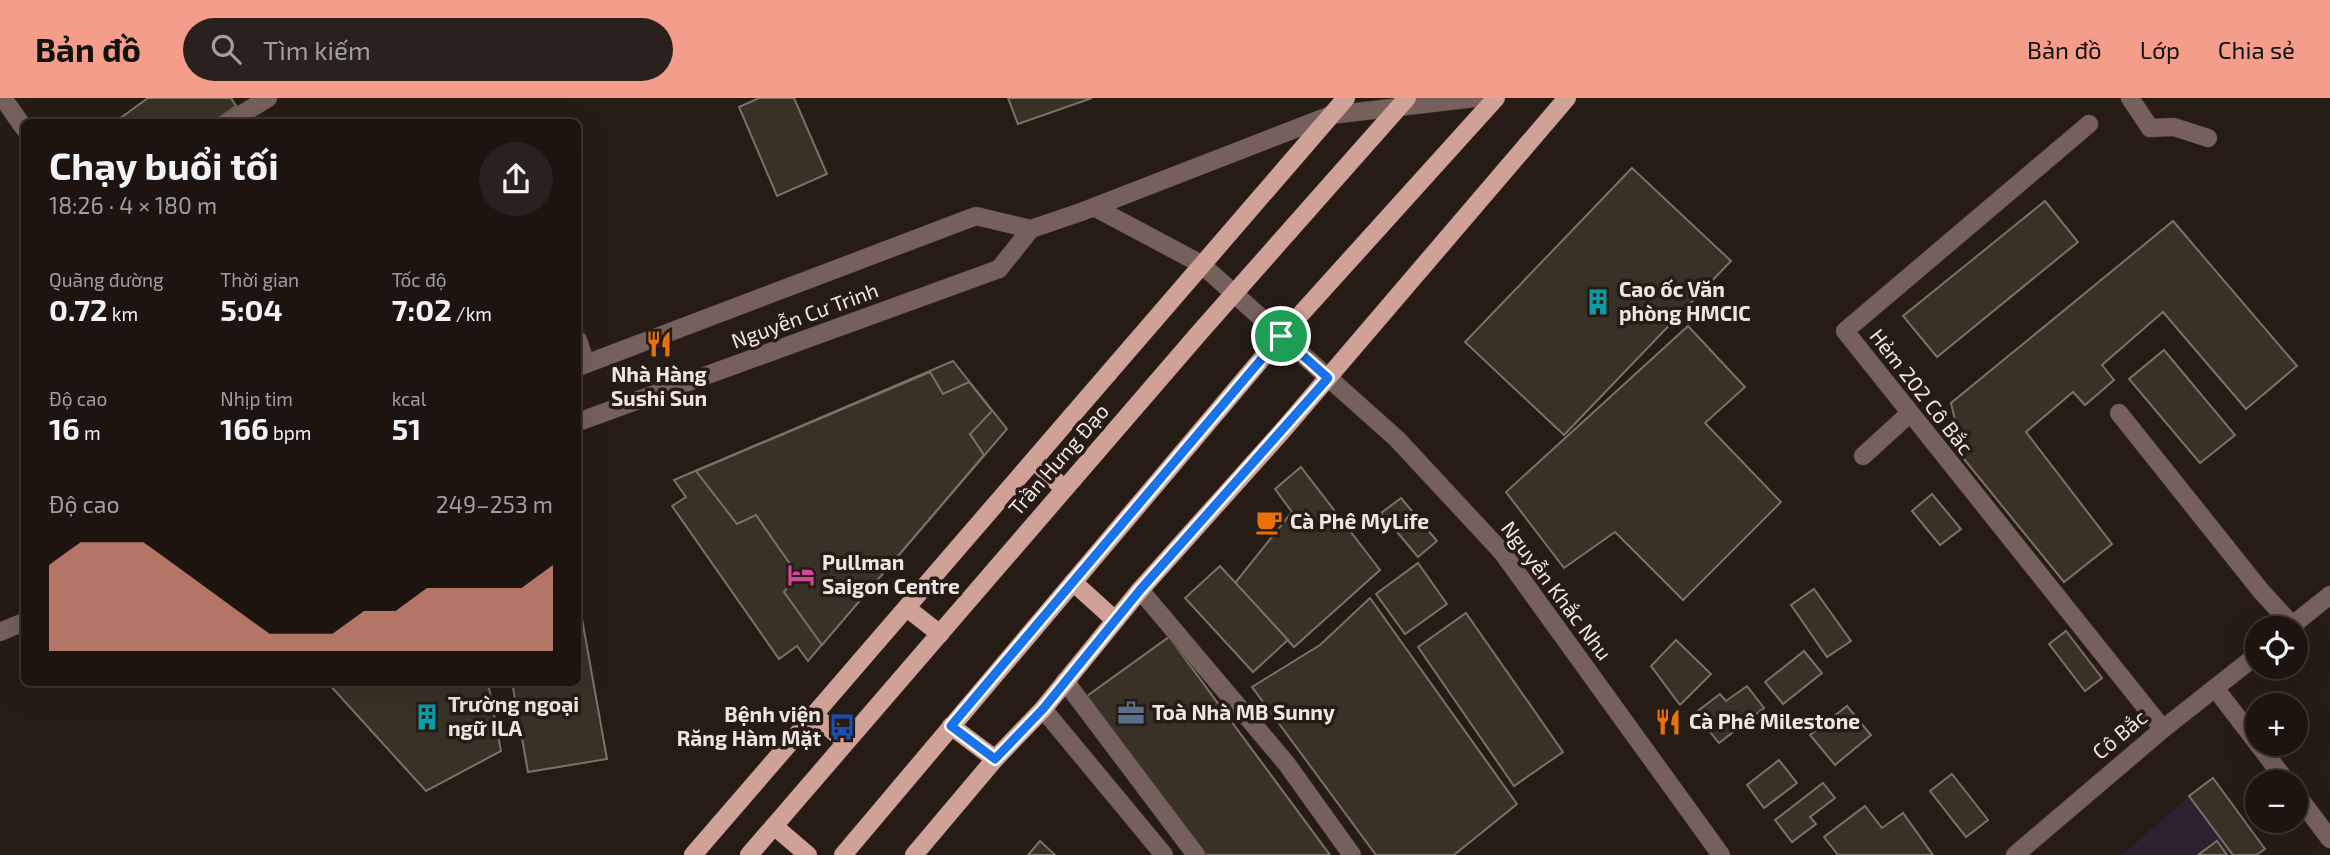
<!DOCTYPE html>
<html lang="vi">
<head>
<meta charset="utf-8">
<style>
  body { margin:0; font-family:"Exo 2",sans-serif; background:#2a211e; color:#f1f3f6; height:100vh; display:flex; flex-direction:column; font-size:26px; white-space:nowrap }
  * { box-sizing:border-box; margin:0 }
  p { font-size:23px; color:#a09e9f }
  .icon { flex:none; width:38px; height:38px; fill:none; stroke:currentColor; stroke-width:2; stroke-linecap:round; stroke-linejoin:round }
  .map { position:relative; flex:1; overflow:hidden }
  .sheet { position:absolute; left:21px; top:21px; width:560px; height:567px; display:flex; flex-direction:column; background:#1d1410; border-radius:10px; box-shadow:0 7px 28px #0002,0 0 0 2px #3b3330 }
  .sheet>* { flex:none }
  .tools { position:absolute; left:2245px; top:518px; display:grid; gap:14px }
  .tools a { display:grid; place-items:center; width:63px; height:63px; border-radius:50%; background:#1d1410; box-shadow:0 7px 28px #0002,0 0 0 2px #3b3330; font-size:35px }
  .pin { position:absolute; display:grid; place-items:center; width:60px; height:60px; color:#fff; margin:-30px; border:4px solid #fff; border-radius:50%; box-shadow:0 2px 7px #0007 }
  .round { display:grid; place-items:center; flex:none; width:74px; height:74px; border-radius:37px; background:#2a211e }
  .headline { display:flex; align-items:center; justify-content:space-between; height:119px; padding:0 28px }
  h1 { font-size:38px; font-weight:700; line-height:52px }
  .metrics { display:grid; grid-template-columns:repeat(3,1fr); gap:10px; height:119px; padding:7px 28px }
  .metrics div { display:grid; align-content:center }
  .metrics b { font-size:30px; font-weight:700 }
  .metrics small { font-size:19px; font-weight:400 }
  .metrics p { font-size:19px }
  .chart { height:196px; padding:14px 28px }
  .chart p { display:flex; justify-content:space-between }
  .chart svg { width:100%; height:126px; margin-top:7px; fill:#f49d8b; opacity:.7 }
  header { display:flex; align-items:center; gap:42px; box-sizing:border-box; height:98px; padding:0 35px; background:#f49d8b; color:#111 }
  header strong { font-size:33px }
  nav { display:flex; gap:38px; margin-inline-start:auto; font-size:24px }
  .search { width:490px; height:63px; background:#2a211e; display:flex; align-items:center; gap:18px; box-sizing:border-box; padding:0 24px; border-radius:38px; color:#a09e9f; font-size:26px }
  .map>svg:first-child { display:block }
  .education { fill:#2c212f }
  .building { fill:#393126; stroke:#7b7164; stroke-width:2 }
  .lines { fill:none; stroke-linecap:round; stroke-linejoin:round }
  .minor-casing { stroke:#433732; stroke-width:19 }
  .major-casing { stroke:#433732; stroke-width:19 }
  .minor { stroke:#76605b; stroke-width:18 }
  .major { stroke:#d0a297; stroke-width:18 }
  .route-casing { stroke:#fff; stroke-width:14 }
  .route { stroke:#1a73e8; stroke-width:9 }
  .labels { text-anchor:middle; stroke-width:7; stroke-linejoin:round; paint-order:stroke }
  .poi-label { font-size:21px; font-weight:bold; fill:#efe6e2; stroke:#271b15; text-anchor:start }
  .street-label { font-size:21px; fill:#efe6e2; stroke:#271b15 }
</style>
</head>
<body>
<header>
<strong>Bản đồ</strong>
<div class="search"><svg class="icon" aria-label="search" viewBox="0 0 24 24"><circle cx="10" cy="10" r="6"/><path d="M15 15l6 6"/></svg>Tìm kiếm</div>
<nav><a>Bản đồ</a><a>Lớp</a><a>Chia sẻ</a></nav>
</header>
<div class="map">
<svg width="2330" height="757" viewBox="0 0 2330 757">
  <rect width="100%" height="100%" fill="#271b15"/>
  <path class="education" d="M2189,698L2233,757H2122Z"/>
  <g class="building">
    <path d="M148,0H231L236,8L213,24H115Z"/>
    <path d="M759,0H794L827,76L777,98L739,9Z"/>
    <path d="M1008,0H1092L1018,26Z"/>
    <path d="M1632,70L1731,163L1564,337L1465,244Z"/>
    <path d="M2045,103L2078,144L1937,259L1903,218Z"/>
    <path d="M2173,123L2297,268L2246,311L2163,214L2102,267L2114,282L2085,307L2073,294L2026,334L2112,446L2064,484L1964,361L1951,305Z"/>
    <path d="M1688,228L1745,289L1705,325L1781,404L1683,502L1615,434L1564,470L1506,394Z"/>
    <path d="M2164,252L2235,337L2200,365L2129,281Z"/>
    <path d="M953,263L1007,331L808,563L797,548L779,561L672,408L686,399L674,382Z"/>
    <path d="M930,274L943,296L969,284L992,313L970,336L984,357L822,547L784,494L797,476L756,417L737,426L696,373Z"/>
    <path d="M1301,369L1380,472L1294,549L1235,485L1292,414L1275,391Z"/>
    <path d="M1932,396L1961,431L1940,447L1912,413Z"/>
    <path d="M1401,400L1437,443L1418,459L1381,415Z"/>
    <path d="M1418,465L1447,506L1405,536L1376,496Z"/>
    <path d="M1220,468L1288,542L1253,574L1185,500Z"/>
    <path d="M1814,491L1851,543L1827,559L1791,507Z"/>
    <path d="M1370,500L1517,706L1454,757H1376L1252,589L1320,547Z"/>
    <path d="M579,504L607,661L528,674L512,584H578V505Z"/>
    <path d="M1466,515L1563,654L1514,688L1418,549Z"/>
    <path d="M2066,533L2102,580L2085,593L2049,546Z"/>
    <path d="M1169,539L1330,757H1205L1087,598Z"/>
    <path d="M1676,542L1711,576L1680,607L1651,568Z"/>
    <path d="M1804,553L1822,575L1783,606L1765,584Z"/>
    <path d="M327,584H488L501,653L426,693Z"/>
    <path d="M1747,588L1764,610L1719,645L1695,615L1720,596L1726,603Z"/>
    <path d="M1847,608L1871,637L1835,667L1810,637Z"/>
    <path d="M1779,662L1797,685L1764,710L1747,687Z"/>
    <path d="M1952,676L1988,722L1966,739L1930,693Z"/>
    <path d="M2213,680L2265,751L2256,757H2233L2189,698Z"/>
    <path d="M1823,685L1835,700L1810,719L1816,726L1792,744L1775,722Z"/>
    <path d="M1865,708L1882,730L1903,715L1933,757H1838L1824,739Z"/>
    <path d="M1040,743L1055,757H1028Z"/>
    <path d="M2217,743L2227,757H2198Z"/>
  </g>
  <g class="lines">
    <g class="minor-casing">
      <g id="minor">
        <path d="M3,0L24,30"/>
        <path d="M2130,0L2150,30L2174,29L2208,40"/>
        <path d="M229,24L268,0"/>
        <path d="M2089,26L1845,233L2163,631"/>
        <path d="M1094,109L1201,166L1397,341L1502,454L1721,757"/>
        <path d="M578,242L586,266"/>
        <path d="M578,269L976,118L1031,131L1081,114L1331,17L1475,0"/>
        <path d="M2119,315L2261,493L2293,528"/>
        <path d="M578,324L999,171L1031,131"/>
        <path d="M1863,358L1909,316"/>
        <path d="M1140,492L1286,665L1352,757"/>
        <path d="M2289,530L2330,497"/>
        <path d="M0,534L24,524"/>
        <path d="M1065,583L1196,757"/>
        <path d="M2215,590L2258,646"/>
        <path d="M1043,611L1164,757"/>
        <path d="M2258,646L2287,684"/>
        <path d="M2296,696L2330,741"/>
        <path d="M2015,757L2163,631L2258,556"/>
      </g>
    </g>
    <g class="major-casing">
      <g id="major">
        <path d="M1034,362L1064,391"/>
        <path d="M1073,484L1115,522"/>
        <path d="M907,510L940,536"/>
        <path d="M814,617L846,644"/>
        <path d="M951,628L995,661"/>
        <path d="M774,728L808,757"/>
        <path d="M693,757L1346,0"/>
        <path d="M749,757L1200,234L1407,0"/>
        <path d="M843,757L1281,238L1496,0"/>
        <path d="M914,757L995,661L1043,611L1140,492L1284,331L1567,0"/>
      </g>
    </g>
    <use href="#minor" class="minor"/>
    <use href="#major" class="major"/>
  </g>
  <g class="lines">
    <g class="route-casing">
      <path id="route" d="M1281,238L1328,280L1140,492L1043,611L995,661L951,628Z"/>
    </g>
    <use href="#route" class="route"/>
  </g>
  <defs>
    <g id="building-bare" transform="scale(2.1)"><path d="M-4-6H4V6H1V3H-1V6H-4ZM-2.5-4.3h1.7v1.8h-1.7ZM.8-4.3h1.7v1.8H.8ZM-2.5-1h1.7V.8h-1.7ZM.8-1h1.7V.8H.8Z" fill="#0f9aa8" stroke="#271b15" stroke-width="2.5" paint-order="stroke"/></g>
    <g id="restaurant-bare" transform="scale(2.1)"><path d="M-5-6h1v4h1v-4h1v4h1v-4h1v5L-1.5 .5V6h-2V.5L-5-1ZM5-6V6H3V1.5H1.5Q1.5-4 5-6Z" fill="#e8710a" stroke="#271b15" stroke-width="2.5" paint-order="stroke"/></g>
    <g id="cafe-bare" transform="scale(2.1)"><path d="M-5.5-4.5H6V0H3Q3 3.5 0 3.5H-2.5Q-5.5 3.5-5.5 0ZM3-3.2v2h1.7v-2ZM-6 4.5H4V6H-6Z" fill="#e8710a" stroke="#271b15" stroke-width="2.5" paint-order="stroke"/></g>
    <g id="hotel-bare" transform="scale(2.1)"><path d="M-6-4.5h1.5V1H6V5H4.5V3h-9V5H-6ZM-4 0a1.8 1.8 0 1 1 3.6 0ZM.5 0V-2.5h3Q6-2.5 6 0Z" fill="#d1479c" stroke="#271b15" stroke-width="2.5" paint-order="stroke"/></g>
    <g id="office-bare" transform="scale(2.1)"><path d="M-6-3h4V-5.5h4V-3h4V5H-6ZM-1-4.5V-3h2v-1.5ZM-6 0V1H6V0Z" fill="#5c6f8a" stroke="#271b15" stroke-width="2.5" paint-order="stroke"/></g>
    <g id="bus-bare" transform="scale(2.1)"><path d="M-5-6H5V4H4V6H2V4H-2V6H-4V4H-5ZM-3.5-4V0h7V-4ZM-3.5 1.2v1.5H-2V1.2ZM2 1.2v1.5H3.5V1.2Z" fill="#1a4fb4" stroke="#271b15" stroke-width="2.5" paint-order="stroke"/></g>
  </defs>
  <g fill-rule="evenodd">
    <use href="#building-bare" x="1598" y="204"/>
    <use href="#restaurant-bare" x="659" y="246"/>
    <use href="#cafe-bare" x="1269" y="424"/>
    <use href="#hotel-bare" x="801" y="477"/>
    <use href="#office-bare" x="1131" y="615"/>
    <use href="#building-bare" x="427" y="619"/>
    <use href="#restaurant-bare" x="1668" y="624"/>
    <use href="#bus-bare" x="842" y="629"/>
  </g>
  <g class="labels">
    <g class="poi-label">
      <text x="1619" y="199">Cao ốc Văn<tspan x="1619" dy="24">phòng HMCIC</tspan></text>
      <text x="659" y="284" text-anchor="middle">Nhà Hàng<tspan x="659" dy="24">Sushi Sun</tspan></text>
      <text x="1290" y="431">Cà Phê MyLife</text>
      <text x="822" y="472">Pullman<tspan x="822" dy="24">Saigon Centre</tspan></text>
      <text x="448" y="614">Trường ngoại<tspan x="448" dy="24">ngữ ILA</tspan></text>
      <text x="1152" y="622">Toà Nhà MB Sunny</text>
      <text x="821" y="624" text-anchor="end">Bệnh viện<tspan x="821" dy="24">Răng Hàm Mặt</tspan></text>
      <text x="1689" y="631">Cà Phê Milestone</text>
    </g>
    <g class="street-label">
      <text transform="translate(805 218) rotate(-20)" y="7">Nguyễn Cư Trinh</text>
      <text transform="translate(1921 294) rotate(52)" y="7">Hẻm 202 Cô Bắc</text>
      <text transform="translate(1059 362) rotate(-49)" y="7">Trần Hưng Đạo</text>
      <text transform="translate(1556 493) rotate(53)" y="7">Nguyễn Khắc Nhu</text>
      <text transform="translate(2120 637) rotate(-40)" y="7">Cô Bắc</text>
    </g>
  </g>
</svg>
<div class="tools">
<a><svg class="icon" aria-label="locate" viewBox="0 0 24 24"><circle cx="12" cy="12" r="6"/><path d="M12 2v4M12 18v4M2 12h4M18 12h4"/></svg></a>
<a>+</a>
<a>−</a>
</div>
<div class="pin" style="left:1281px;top:238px;background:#1e9e55"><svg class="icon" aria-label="arrive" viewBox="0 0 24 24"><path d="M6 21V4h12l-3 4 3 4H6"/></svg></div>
<section class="sheet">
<div class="headline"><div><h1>Chạy buổi tối</h1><p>18:26 · 4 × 180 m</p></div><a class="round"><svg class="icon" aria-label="share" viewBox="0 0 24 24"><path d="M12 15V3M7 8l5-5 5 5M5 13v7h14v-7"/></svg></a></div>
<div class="metrics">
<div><p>Quãng đường</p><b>0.72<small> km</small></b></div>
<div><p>Thời gian</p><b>5:04</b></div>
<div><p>Tốc độ</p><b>7:02<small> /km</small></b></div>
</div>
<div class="metrics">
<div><p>Độ cao</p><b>16<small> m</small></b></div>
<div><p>Nhịp tim</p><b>166<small> bpm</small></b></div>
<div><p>kcal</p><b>51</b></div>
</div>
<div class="chart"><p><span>Độ cao</span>249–253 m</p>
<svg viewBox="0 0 160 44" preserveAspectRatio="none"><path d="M0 44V14L10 6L20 6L30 6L40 14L50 22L60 30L70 38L80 38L90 38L100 30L110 30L120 22L130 22L140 22L150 22L160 14V44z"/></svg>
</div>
</section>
</div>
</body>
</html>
